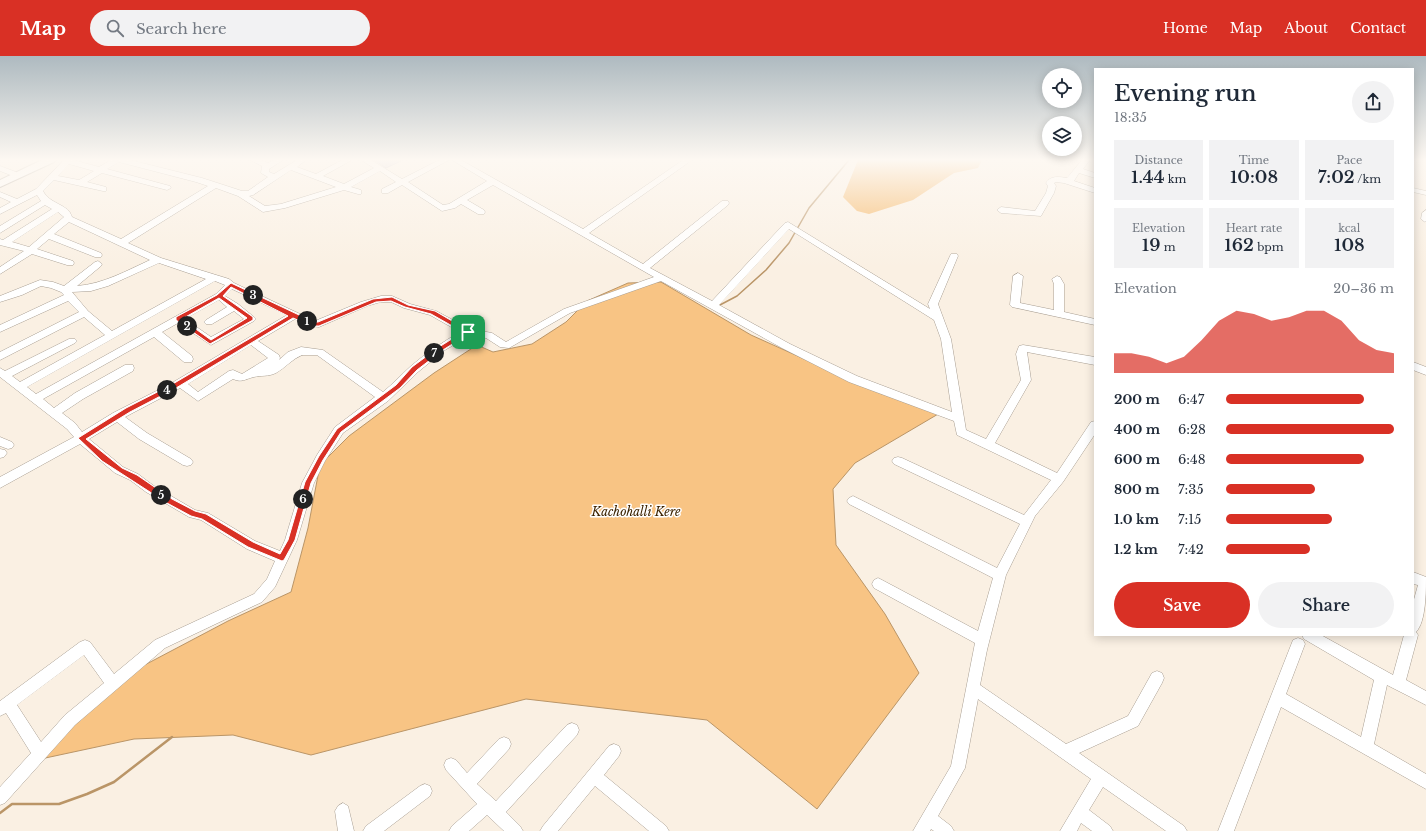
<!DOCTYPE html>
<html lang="en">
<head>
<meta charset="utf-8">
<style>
  body { margin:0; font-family:"Libre Baskerville",serif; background:#f2f2f3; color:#1f2937; height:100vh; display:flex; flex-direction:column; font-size:15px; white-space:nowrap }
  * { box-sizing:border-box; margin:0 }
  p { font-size:13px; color:#747a83 }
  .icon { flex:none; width:22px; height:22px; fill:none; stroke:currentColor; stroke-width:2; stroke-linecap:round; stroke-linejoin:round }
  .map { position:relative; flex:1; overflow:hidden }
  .panel { position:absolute; left:1094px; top:12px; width:320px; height:568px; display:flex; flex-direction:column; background:#fff; border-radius:0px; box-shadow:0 2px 10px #0003 }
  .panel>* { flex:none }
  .controls { position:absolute; left:1042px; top:12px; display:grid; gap:8px }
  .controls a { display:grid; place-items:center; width:40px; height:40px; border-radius:50%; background:#fff; box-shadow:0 2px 10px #0003; font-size:20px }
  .pin { position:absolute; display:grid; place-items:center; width:34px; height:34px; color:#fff; margin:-17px; border-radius:8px; box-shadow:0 2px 6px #0006 }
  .km { position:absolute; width:20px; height:20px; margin:-10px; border-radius:50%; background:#222; color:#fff; font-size:11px; line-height:20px; text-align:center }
  .round { display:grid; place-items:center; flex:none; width:42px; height:42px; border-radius:21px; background:#f2f2f3 }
  .headline { display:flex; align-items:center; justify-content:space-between; height:68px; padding:0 20px }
  h1 { font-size:22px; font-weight:600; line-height:30px }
  .stats { display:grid; grid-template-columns:repeat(3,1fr); gap:6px; height:68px; padding:4px 20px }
  .stats div { display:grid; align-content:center; border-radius:0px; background:#f2f2f3; text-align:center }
  .stats b { font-size:17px; font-weight:600 }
  .stats small { font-size:11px; font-weight:400 }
  .stats p { font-size:11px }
  .chart { height:112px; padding:8px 20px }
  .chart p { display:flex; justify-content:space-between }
  .chart svg { width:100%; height:72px; margin-top:4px; fill:#d93025; opacity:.7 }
  .button { display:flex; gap:8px; margin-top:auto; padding:8px 20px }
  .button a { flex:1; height:46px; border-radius:24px; background:#d93025; color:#fff; font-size:16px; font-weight:600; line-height:46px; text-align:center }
  .button a+a { background:#f2f2f3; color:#1f2937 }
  ul { padding:0 20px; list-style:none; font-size:13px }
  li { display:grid; grid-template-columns:64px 48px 1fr; align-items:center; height:30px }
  li i { height:10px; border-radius:5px; background:#d93025 }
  header { display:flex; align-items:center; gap:24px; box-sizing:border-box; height:56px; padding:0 20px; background:#d93025; color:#fff }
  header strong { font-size:19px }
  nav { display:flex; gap:22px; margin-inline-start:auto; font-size:14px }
  .search { width:280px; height:36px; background:#f2f2f3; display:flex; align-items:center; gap:10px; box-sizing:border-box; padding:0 14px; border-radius:22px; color:#747a83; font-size:15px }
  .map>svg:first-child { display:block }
  .green { fill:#f4b563 }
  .water { fill:#f8c484; stroke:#ba9567 }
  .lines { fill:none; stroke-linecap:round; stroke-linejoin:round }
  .stream-far1 { stroke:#ba9567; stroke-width:1.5 }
  .stream { stroke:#ba9567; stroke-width:2.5 }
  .building { fill:#cac4d2; stroke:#aaa4b2 }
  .minor-casing { stroke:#a89e92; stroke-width:1 }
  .major-casing { stroke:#a89e92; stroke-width:2 }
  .minor { fill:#fff; fill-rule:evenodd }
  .major { fill:#fff; fill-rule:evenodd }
  .route { fill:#d93025; stroke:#fff; fill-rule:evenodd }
  .labels { text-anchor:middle; stroke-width:3; stroke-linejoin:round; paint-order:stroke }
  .water-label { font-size:12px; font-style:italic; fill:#3c2300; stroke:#fff }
</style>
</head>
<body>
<header>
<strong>Map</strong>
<div class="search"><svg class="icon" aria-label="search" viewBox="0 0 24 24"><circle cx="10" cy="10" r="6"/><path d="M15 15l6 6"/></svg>Search here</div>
<nav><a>Home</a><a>Map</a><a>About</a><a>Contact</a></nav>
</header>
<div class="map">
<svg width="1426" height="775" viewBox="0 0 1426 775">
  <rect width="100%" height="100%" fill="#faf0e3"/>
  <path class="green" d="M858,104H982L978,112L954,117L913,144L869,158L857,155L843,141Z"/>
  <path class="water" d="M661,226L751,279L882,338L945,354L855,407L833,433L836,489L885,558L919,617L817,753L707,664L526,643L311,699L233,679L134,683L36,704L137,613L228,565L291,536L308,472L320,409L349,380L434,317L477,289L493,296L532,288L566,266L587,245L628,227Z"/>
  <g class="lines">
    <path class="stream-far1" d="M718,250L737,240L766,214L789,187L809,152L849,104"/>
    <path class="stream" d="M0,757L12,748H59L87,738L114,726L172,681"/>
  </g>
  <path class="building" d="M374,104H403L386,112Z"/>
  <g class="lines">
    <g class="minor-casing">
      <g id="minor">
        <path d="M64,104H73L99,111L111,104H130L202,122L242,135H248L268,121L261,117L262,110L250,104H261L268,107L274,104H283L269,113V116L274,118L297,104H306L297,111L316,118L342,104H352L323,120L344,128L374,112L361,104H371L402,123L439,104H449L408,126L443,149L449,148L487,125L452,104H461L583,173L683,104H692L589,177L643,208L722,145H728L729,147L728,149L650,212L712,245L785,167L788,166L930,253L928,248L950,200L951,198H957L958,200L938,248L951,283L966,374L986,383L1021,324L1016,298L1019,290L1023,289L1095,301V309L1027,296L1031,324L995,387L1057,417L1091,366L1095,365V378L1063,426L1035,460L1006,519L987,594L980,629L1066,688L1128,660L1152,617L1157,615L1162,617L1164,622L1162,627L1138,670L1079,697L1184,770L1187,775H1166L1103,731L1089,754L1110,770L1113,775H1092L1081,767L1077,775H1060L1091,723L978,643L965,712L938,760L951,770L954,775H934L931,773L930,775H913L951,710L975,587L874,532L872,528L874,524L878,522L882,524L978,575L993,522L849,448L847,445L849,442L853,440L997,512L1020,468L894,408L892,405L894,402L898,401L902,402L1024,459L1051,424L957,379L954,365L849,326L782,292L661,225L570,257L509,292L500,291L486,282L469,280L445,294L418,316L388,345L343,377L325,405L314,427L297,484L275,531L262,546L165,592L75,669L5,747L0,749V731L31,697L6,657L0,660V645L80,586L85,584L90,586L114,618L155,584L254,538L267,523L275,505L247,493L201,464L189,461L146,436L130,424L115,417L80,388L0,432V421L74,381L67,373L0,321V312L5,315L69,283H75L77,285L75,287L12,320L20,326L105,279L84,261L0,304V296L79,256L68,245L0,276V269L64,239L61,236L51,232L41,230L22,239L0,246V240L40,224L53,226L64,230L95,206L98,205L102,208L101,210L77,230C103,228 126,215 150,204L69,166L54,178L101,197L102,199L101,201H95L49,183L37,193L73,205L74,207L73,209H67L32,198L0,218V211L24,195L0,189V183L3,184L52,153L45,149L0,177V170L41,145L37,139L0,158V152L11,146L0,141V136L17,143L36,133ZM119,106L196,126L208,130L121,183L72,161C69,148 49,148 43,135L54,124L103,135H106V131L87,126L102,117L167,134L171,132L170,130L107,113ZM69,108L94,115L79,124L58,120ZM291,114L336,131L281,148L265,150L249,140L253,139ZM380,115L396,126L382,133V137H388L402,129L442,155L455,152L461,148L478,158H484L485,156L484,154L467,144L493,129L654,221L564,253L506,286L492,277L470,273L436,255L410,248L392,240H381L361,246L315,265L234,227L229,223L161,202L128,187L216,132L238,140L263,156L285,152L344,134L358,138H361V134L351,131ZM58,156L64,161L29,191L12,186ZM789,173L934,264L941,283L952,356L857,320L790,288L719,249ZM159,207L206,223L112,275L88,255L72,236L91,235L108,230ZM215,225L225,229L216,238L36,338L27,331ZM232,233L287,259L170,328L113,357L82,376L75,367L62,357L83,343L133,315L134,312L133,309H125L75,337L54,352L43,343L154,281L184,306H192L193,303L192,300L162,276L178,267L211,289L254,265L256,263L254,261L238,248L225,240ZM219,244L227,251L206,264L204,266L206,268H212L234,255L244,263L211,281L185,263ZM381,246H391L404,252L430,259L460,276C443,286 426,297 411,310C401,319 393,328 383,336L323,294L301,291L288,296L279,304L280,302L279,299L258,285L295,263L311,270L319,271L367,250ZM251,289L268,302L242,318L233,314L229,315L198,336L188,328ZM302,299H317L375,341L335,371L317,399L302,427L285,484L280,495L255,485L208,457L195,454L154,430L138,418L123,411L89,383L117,366L139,383L183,409L187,410L191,409L193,406L191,403L147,377L125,361L180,332L198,345L233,323C242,327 245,323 254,321C261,319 268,321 276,317C285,312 292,303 302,299ZM84,599L104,627L65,659L41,686L17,649Z"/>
        <path d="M1082,104H1090L1083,113L1095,117V122L1079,117L1074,125L1095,132V137L1064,127L1056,126L1054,127L1056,130L1054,137L1041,160L1001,157L997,154L1001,151L1035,155L1046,137L1048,130L1046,127C1051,119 1059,121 1067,122Z"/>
        <path d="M0,110L16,116L17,118L13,120L0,115Z"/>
        <path d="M1413,132L1426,135V139L1413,136Z"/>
        <path d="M1426,154V165L1425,166L1421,163L1422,157Z"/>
        <path d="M1018,217L1023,220L1020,247L1054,254V228L1052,223L1057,220L1060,221L1064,228V256L1095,263V269L1012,251L1010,249L1013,220Z"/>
        <path d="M1413,306L1426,311V319L1413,314Z"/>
        <path d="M0,381L12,386L14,389L12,392L8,393L0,390Z"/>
        <path d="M0,393L5,394L7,397L4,401L0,402Z"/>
        <path d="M1413,516L1426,521C1426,535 1426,566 1416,576L1418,579L1406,624L1426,635V649L1387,629L1374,688L1426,718V733L1281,651L1234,775H1218L1293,584L1298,582L1303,584L1305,588L1286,638L1361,681L1374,624L1304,583L1302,579H1321L1393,619L1404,579H1413V547L1418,529L1413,528Z"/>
        <path d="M572,667L577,669L579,674L577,679L506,756L520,770L523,775H504L487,759L469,775H449L452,770L477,748L446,714L444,709L446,704L451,702L456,704L467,717L499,683L504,681L509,683L511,688L509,693L477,728L496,745L567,669Z"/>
        <path d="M614,688L619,690L621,695L619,700L604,719L666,770L669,775H649L595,730L558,775H540L543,770L609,690Z"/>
        <path d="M425,728L430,730L432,735L430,740L384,775H363L366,770L420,730Z"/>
        <path d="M343,747L348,750L354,775H338L335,755L338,750Z"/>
      </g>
    </g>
    <g class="major-casing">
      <path id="major" d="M42,104H55L54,106L0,131V124Z"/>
    </g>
    <use href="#minor" class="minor"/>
    <use href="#major" class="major"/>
  </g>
  <linearGradient id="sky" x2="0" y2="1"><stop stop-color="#aebac0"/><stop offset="0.49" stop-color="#fdf8f2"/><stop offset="1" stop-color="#fdf8f2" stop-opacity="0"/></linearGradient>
  <rect width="1426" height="212" fill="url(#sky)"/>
  <path class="route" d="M231,227L314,266H318L373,243L392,241L408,249L435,255L471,276L443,294L417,314L400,332L341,376L323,404L311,427L295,484L284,504L282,505L248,491L202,463L191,460L167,447L102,405L78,382L126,352L171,329L288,260L231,231L223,240L253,261V264L210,288L176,264V261L217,239ZM219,242L247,262L211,284L182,263ZM391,245L405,251L431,258L463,276L439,291L412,311L396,329L337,373L319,400L305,426L288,484L280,498L253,486L206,458L195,455L172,443L137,419L122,412L86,383L130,356L176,332L293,262L312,270H319L376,246Z"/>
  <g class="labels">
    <g class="water-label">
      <text x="636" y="460">Kachohalli Kere</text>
    </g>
  </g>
</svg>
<div class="controls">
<a><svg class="icon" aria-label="locate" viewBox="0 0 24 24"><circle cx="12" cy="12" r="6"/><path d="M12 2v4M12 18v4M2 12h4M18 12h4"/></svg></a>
<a><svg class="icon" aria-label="layers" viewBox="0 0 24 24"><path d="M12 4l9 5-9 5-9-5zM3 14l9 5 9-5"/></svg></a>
</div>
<div class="pin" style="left:468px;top:276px;background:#1e9e55"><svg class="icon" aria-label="arrive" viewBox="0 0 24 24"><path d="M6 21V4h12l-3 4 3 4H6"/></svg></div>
<b class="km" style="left:307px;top:265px">1</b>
<b class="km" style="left:187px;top:270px">2</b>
<b class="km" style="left:253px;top:239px">3</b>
<b class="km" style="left:167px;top:334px">4</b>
<b class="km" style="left:161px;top:439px">5</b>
<b class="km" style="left:303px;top:443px">6</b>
<b class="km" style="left:434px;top:297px">7</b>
<section class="panel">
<div class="headline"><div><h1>Evening run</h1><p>18:35</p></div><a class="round"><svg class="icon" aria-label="share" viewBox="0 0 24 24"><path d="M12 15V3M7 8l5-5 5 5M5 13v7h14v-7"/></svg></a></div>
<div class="stats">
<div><p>Distance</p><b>1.44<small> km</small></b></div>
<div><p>Time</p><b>10:08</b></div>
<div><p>Pace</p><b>7:02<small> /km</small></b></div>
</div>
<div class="stats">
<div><p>Elevation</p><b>19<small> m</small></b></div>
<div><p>Heart rate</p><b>162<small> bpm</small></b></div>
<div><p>kcal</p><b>108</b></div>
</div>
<div class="chart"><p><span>Elevation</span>20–36 m</p>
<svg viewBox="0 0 160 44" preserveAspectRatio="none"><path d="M0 44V32L10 32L20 34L30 38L40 34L50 24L60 12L70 6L80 8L90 12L100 10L110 6L120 6L130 12L140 24L150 30L160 32V44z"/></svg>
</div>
<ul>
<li><b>200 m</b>6:47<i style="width:82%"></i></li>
<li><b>400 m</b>6:28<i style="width:100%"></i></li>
<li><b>600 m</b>6:48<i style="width:82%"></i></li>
<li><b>800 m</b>7:35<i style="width:53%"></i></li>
<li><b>1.0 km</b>7:15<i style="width:63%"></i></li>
<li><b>1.2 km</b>7:42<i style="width:50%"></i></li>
</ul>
<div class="button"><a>Save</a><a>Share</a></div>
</section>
</div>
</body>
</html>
